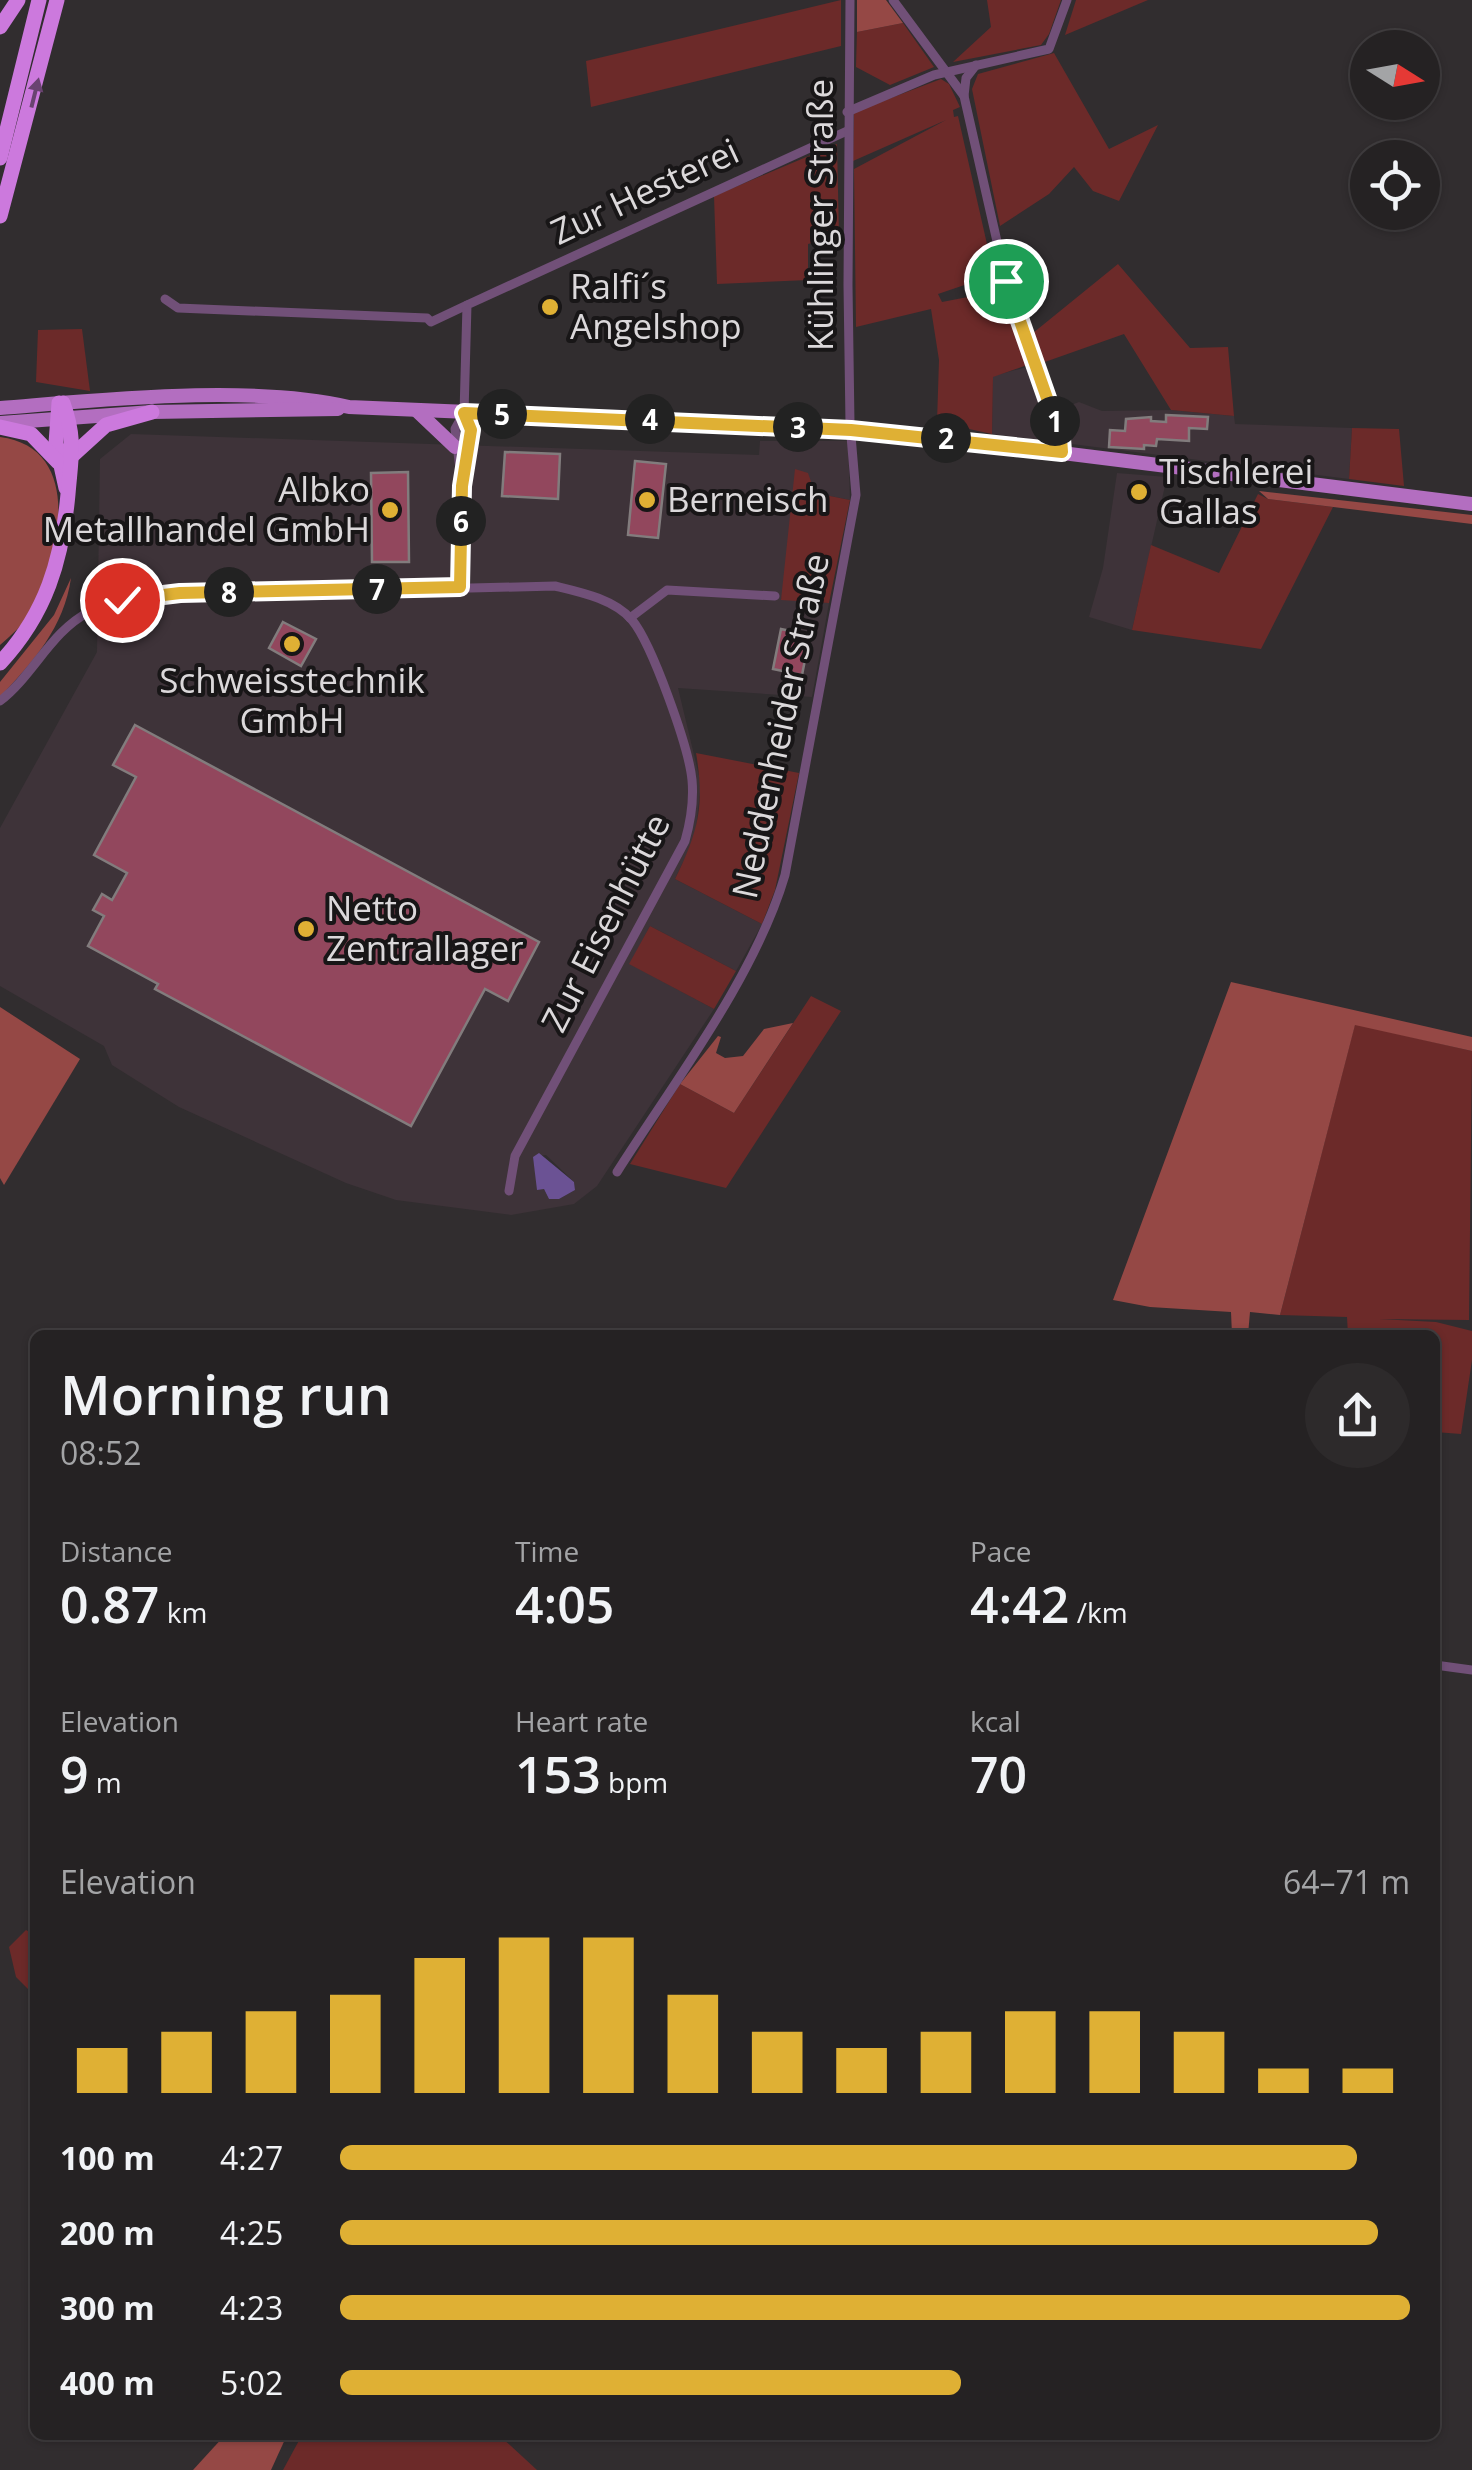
<!DOCTYPE html>
<html lang="en">
<head>
<meta charset="utf-8">
<style>
  body { margin:0; font-family:"Open Sans",sans-serif; background:#2d2a2b; color:#f1f3f6; height:100vh; display:flex; flex-direction:column; font-size:38px; white-space:nowrap }
  * { box-sizing:border-box; margin:0 }
  p { font-size:32px; color:#a3a4a6 }
  .icon { flex:none; width:55px; height:55px; fill:none; stroke:currentColor; stroke-width:2; stroke-linecap:round; stroke-linejoin:round }
  .map { position:relative; flex:1; overflow:hidden }
  .side { position:absolute; left:30px; top:1330px; width:1410px; height:1110px; display:flex; flex-direction:column; background:#252223; border-radius:15px; box-shadow:0 2px 8px #0004,0 0 0 2px #423f41 }
  .side>* { flex:none }
  .needle { width:65px; rotate:101deg }
  .controls { position:absolute; left:1350px; top:30px; display:grid; gap:20px }
  .controls a { display:grid; place-items:center; width:90px; height:90px; border-radius:50%; background:#252223; box-shadow:0 2px 8px #0004,0 0 0 2px #423f41; font-size:50px }
  .pin { position:absolute; display:grid; place-items:center; width:85px; height:85px; color:#fff; margin:-42px; border:5px solid #fff; border-radius:50%; box-shadow:0 2px 10px #0007 }
  .km { position:absolute; width:50px; height:50px; margin:-25px; border-radius:50%; background:#222; color:#fff; font-size:28px; line-height:50px; text-align:center }
  .round { display:grid; place-items:center; flex:none; width:105px; height:105px; border-radius:52px; background:#2d2a2b }
  .overview { display:flex; align-items:center; justify-content:space-between; height:170px; padding:0 30px }
  h1 { font-size:55px; font-weight:600; line-height:75px }
  .metrics { display:grid; grid-template-columns:repeat(3,1fr); gap:15px; height:170px; padding:10px 30px }
  .metrics div { display:grid; align-content:center }
  .metrics b { font-size:50px; font-weight:600 }
  .metrics small { font-size:28px; font-weight:400 }
  .metrics p { font-size:28px }
  .chart { height:280px; padding:20px 30px }
  .chart p { display:flex; justify-content:space-between }
  .chart svg { width:100%; height:180px; margin-top:10px; stroke:#dfb034; stroke-width:6 }
  ul { padding:0 30px; list-style:none; font-size:32px }
  li { display:grid; grid-template-columns:160px 120px 1fr; align-items:center; height:75px }
  li i { height:25px; border-radius:12px; background:#dfb034 }
  .map>svg:first-child { display:block }
  .built { fill:#3e3339; fill-rule:evenodd }
  .green { fill:#6c2a29 }
  .forest { fill:#954845 }
  .water { fill:#6b5294 }
  .building { fill:#92475d; stroke:#827c7d; stroke-width:2.5 }
  .lines { fill:none; stroke-linecap:round; stroke-linejoin:round }
  .minor { stroke:#715078; stroke-width:9 }
  .primary { stroke:#b36ec0; stroke-width:14 }
  .motorway { stroke:#cc79dd; stroke-width:15 }
  .oneway { fill:#694370 }
  .route-casing { stroke:#fff; stroke-width:20 }
  .route { stroke:#dfb034; stroke-width:12 }
  .poi-dot { fill:#dfb034; stroke:#181617; stroke-width:4 }
  .labels { text-anchor:middle; stroke-width:8; stroke-linejoin:round; paint-order:stroke }
  .street-label { font-size:35px; fill:#dbd8da; stroke:#181617 }
  .poi-label { font-size:35px; fill:#dbd8da; stroke:#181617; text-anchor:start }
</style>
</head>
<body>
<div class="map">
<svg width="1472" height="2470" viewBox="0 0 1472 2470">
  <rect width="100%" height="100%" fill="#312d2f"/>
  <g class="built">
    <path d="M1042,363L1058,410L1079,402L1102,411L1171,410L1234,416L1235,424L1352,428L1349,479L992,434L993,376Z"/>
    <path d="M131,434L759,455L760,441H848L850,500L815,493L781,599L829,603L812,697L678,688L701,784L695,837L675,879L762,924L736,971L650,926L630,964L714,1009L597,1186L574,1204L511,1215L396,1200L346,1183L179,1107L112,1065L104,1046L0,986V828L97,652L100,459ZM546,1155L574,1182L575,1190L559,1199H549L544,1189H538L533,1157Z"/>
    <path d="M1117,473L1167,477L1132,630L1089,617L1103,568Z"/>
  </g>
  <g class="green">
    <path d="M841,0V46L591,107L586,61Z"/>
    <path d="M987,0H1061L1049,34L1041,45L953,62L991,27Z"/>
    <path d="M1076,0H1148L1065,35Z"/>
    <path d="M903,23L934,67L890,85L856,67L857,32Z"/>
    <path d="M1054,53L1109,149L1158,125L1119,201L1093,191L1074,167L1049,194L1000,226L972,89L978,74Z"/>
    <path d="M941,79L949,84L960,107L953,110L954,117L958,116L994,275L938,294L942,302L1004,290L1030,364L993,377L992,434L937,422L939,360L931,309L856,327L854,169L946,120L853,161L854,112Z"/>
    <path d="M837,144L839,236L808,244V280L717,284L714,196Z"/>
    <path d="M1118,264L1190,348L1228,347L1234,416L1171,410L1124,334L1042,363L1033,333Z"/>
    <path d="M82,329L90,391L36,382L38,330Z"/>
    <path d="M1352,428L1399,429L1404,486L1349,479Z"/>
    <path d="M795,469L808,473L815,493L850,500L829,603L781,600Z"/>
    <path d="M1258,494L1268,499L1333,507L1261,649L1132,630L1151,545L1219,573Z"/>
    <path d="M696,753L799,773L775,890L762,924L675,879C698,832 705,806 696,753Z"/>
    <path d="M650,926L736,971L714,1009L629,964Z"/>
    <path d="M811,996L841,1011L726,1188L630,1164L680,1084L734,1113Z"/>
    <path d="M1355,1024L1472,1051L1469,1320L1379,1319L1436,1322L1472,1331V1360L1461,1434L1435,1432V1335H1348L1347,1317L1280,1315Z"/>
    <path d="M26,1930L35,1935V1996L16,1977L9,1947Z"/>
    <path d="M302,2435H499L537,2470H283Z"/>
  </g>
  <g class="forest">
    <path d="M857,0H886L903,23L857,32Z"/>
    <path d="M0,437C87,448 60,564 27,617C21,627 9,637 0,645Z"/>
    <path d="M1259,491L1472,515V524L1268,499Z"/>
    <path d="M71,578C64,627 34,661 0,697V682L54,615Z"/>
    <path d="M1231,982L1472,1037V1051L1355,1025L1280,1315L1250,1312L1248,1335H1232L1231,1312L1150,1307L1113,1300Z"/>
    <path d="M0,1007L80,1059L4,1185L0,1178Z"/>
    <path d="M793,1023L734,1113L680,1084L718,1036L721,1037L716,1053L725,1058L743,1056L764,1029Z"/>
    <path d="M225,2435H287L271,2470H193Z"/>
  </g>
  <path class="water" d="M539,1153L574,1182L575,1190L559,1199H549L544,1189L537,1190L533,1157Z"/>
  <g class="building">
    <path d="M1166,415L1208,417L1207,429L1189,428V441L1157,439L1156,446L1144,445V449L1109,447L1110,430L1125,431L1126,419L1151,417V421L1166,422Z"/>
    <path d="M505,452L560,454L558,499L502,496Z"/>
    <path d="M635,461L666,464L658,538L628,535Z"/>
    <path d="M408,472L409,562H372L371,473Z"/>
    <path d="M283,622L316,639L301,666L269,648Z"/>
    <path d="M781,629L810,635L802,675L773,669Z"/>
    <path d="M135,725L539,942L508,1001L485,989L411,1126L155,989L158,984L88,946L104,916L93,910L102,894L112,900L127,873L94,855L136,777L113,765Z"/>
  </g>
  <g class="lines">
    <g class="minor">
      <path d="M893,0L964,96L1006,281L1061,438V452"/>
      <path d="M964,96L966,78L976,65"/>
      <path d="M847,112L934,75L1049,49L1067,0"/>
      <path d="M165,299L178,308L427,318L431,322L467,305"/>
      <path d="M461,477L455,429L464,413"/>
      <path d="M460,587L462,486L471,430L464,413L467,305L847,131"/>
      <path d="M630,618L667,590L775,596"/>
      <path d="M0,701C33,676 51,631 89,612C108,602 129,603 149,596L555,586C580,592 614,599 632,620C652,644 689,748 692,780C694,802 691,820 685,841L515,1156L509,1191"/>
      <path d="M617,1172C674,1082 755,977 785,875L856,495L850,424L848,285L850,0"/>
      <path d="M1435,1665L1472,1670"/>
    </g>
    <g class="primary">
      <path d="M0,408C102,400 250,384 349,407L734,423L917,435L1472,504"/>
      <path d="M416,410L455,447"/>
      <path d="M0,423L152,412L338,409"/>
    </g>
    <g class="motorway">
      <path d="M0,27L18,0"/>
      <path d="M0,158L39,0"/>
      <path d="M0,216L57,0"/>
      <path d="M59,403L56,443L66,488"/>
      <path d="M0,427L31,434L58,462"/>
      <path d="M73,455L106,425L152,412"/>
      <path d="M0,663C46,614 62,560 68,494C71,457 76,439 63,403"/>
    </g>
  </g>
  <defs><path id="oneway-solid" d="M-6-.8H1V-3.2L6.5 0L1 3.2V.8H-6Z" transform="scale(2.5)"/></defs>
  <use class="oneway" href="#oneway-solid" transform="translate(35 93) rotate(-76)"/>
  <g class="lines">
    <g class="route-casing">
      <path id="route" d="M122,600L180,593L460,587L462,486L471,430L464,413L851,430L1062,452L1061,438L1006,281"/>
    </g>
    <use href="#route" class="route"/>
  </g>
  <g class="poi-dot">
    <circle cx="550" cy="307" r="10"/>
    <circle cx="1139" cy="492" r="10"/>
    <circle cx="647" cy="500" r="10"/>
    <circle cx="390" cy="510" r="10"/>
    <circle cx="292" cy="644" r="10"/>
    <circle cx="306" cy="929" r="10"/>
  </g>
  <g class="labels">
    <g class="street-label">
      <text transform="translate(645 192) rotate(-25)" y="12">Zur Hesterei</text>
      <text transform="translate(821 215) rotate(-90)" y="12">Kühlinger Straße</text>
      <text transform="translate(781 726) rotate(-78)" y="12">Neddenheider Straße</text>
      <text transform="translate(606 923) rotate(-63)" y="12">Zur Eisenhütte</text>
    </g>
    <g class="poi-label">
      <text x="570" y="299">Ralfi´s<tspan x="570" dy="40">Angelshop</tspan></text>
      <text x="1159" y="484">Tischlerei<tspan x="1159" dy="40">Gallas</tspan></text>
      <text x="370" y="502" text-anchor="end">Albko<tspan x="370" dy="40">Metallhandel GmbH</tspan></text>
      <text x="667" y="512">Berneisch</text>
      <text x="292" y="693" text-anchor="middle">Schweisstechnik<tspan x="292" dy="40">GmbH</tspan></text>
      <text x="326" y="921">Netto<tspan x="326" dy="40">Zentrallager</tspan></text>
    </g>
  </g>
</svg>
<div class="controls">
<a><svg class="needle" viewBox="-14 -14 28 28"><path d="M0-13l5 13h-10z" fill="#e53935"/><path d="M0 13l5-13h-10z" fill="#a3a4a6"/></svg></a>
<a><svg class="icon" aria-label="locate" viewBox="0 0 24 24"><circle cx="12" cy="12" r="6"/><path d="M12 2v4M12 18v4M2 12h4M18 12h4"/></svg></a>
</div>
<div class="pin" style="left:1006px;top:281px;background:#1e9e55"><svg class="icon" aria-label="arrive" viewBox="0 0 24 24"><path d="M6 21V4h12l-3 4 3 4H6"/></svg></div>
<div class="pin" style="left:122px;top:600px;background:#d93025"><svg class="icon" aria-label="check" viewBox="0 0 24 24"><path d="M5 12l5 5 9-10"/></svg></div>
<b class="km" style="left:1055px;top:421px">1</b>
<b class="km" style="left:946px;top:438px">2</b>
<b class="km" style="left:798px;top:427px">3</b>
<b class="km" style="left:650px;top:419px">4</b>
<b class="km" style="left:502px;top:414px">5</b>
<b class="km" style="left:461px;top:521px">6</b>
<b class="km" style="left:377px;top:589px">7</b>
<b class="km" style="left:229px;top:592px">8</b>
<section class="side">
<div class="overview"><div><h1>Morning run</h1><p>08:52</p></div><a class="round"><svg class="icon" aria-label="share" viewBox="0 0 24 24"><path d="M12 15V3M7 8l5-5 5 5M5 13v7h14v-7"/></svg></a></div>
<div class="metrics">
<div><p>Distance</p><b>0.87<small> km</small></b></div>
<div><p>Time</p><b>4:05</b></div>
<div><p>Pace</p><b>4:42<small> /km</small></b></div>
</div>
<div class="metrics">
<div><p>Elevation</p><b>9<small> m</small></b></div>
<div><p>Heart rate</p><b>153<small> bpm</small></b></div>
<div><p>kcal</p><b>70</b></div>
</div>
<div class="chart"><p><span>Elevation</span>64–71 m</p>
<svg viewBox="0 0 160 44" preserveAspectRatio="none"><path d="M5 44V33M15 44V29M25 44V24M35 44V20M45 44V11M55 44V6M65 44V6M75 44V20M85 44V29M95 44V33M105 44V29M115 44V24M125 44V24M135 44V29M145 44V38M155 44V38"/></svg>
</div>
<ul>
<li><b>100 m</b>4:27<i style="width:95%"></i></li>
<li><b>200 m</b>4:25<i style="width:97%"></i></li>
<li><b>300 m</b>4:23<i style="width:100%"></i></li>
<li><b>400 m</b>5:02<i style="width:58%"></i></li>
</ul>
</section>
</div>
</body>
</html>
